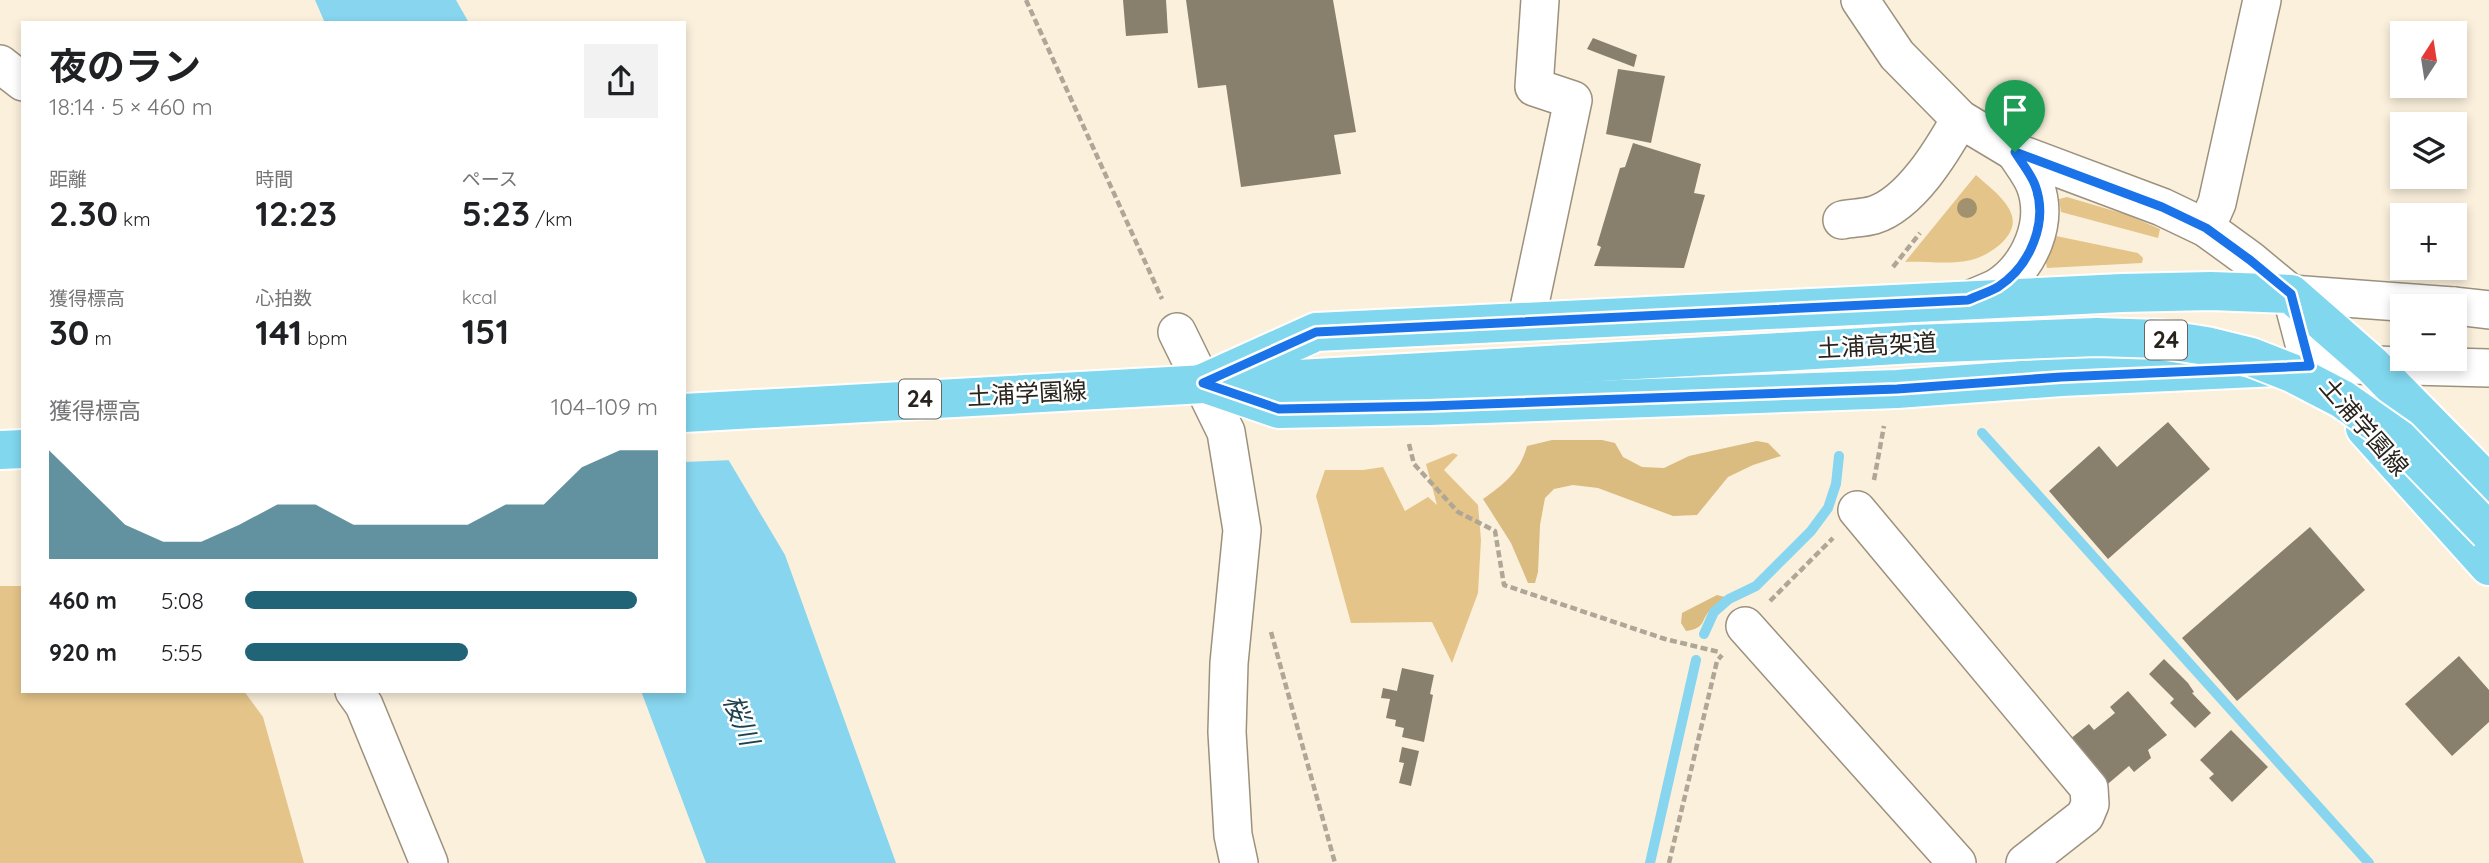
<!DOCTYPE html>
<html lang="ja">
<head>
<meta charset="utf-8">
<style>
  body { margin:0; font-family:Quicksand,"Noto Sans JP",sans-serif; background:#f2f2f2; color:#202124; height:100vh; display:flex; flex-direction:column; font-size:26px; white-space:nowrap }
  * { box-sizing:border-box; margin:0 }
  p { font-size:23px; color:#757577 }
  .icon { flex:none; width:38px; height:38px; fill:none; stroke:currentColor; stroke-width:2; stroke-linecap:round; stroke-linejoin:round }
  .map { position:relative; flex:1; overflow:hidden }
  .panel { position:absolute; left:21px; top:21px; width:665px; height:672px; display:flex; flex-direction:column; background:#fff; border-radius:0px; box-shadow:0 4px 10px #0003 }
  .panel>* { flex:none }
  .needle { width:46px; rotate:12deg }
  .fabs { position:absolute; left:2390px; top:21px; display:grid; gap:14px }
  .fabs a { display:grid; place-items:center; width:77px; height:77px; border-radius:0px; background:#fff; box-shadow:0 4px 10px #0003; font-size:35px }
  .pin { position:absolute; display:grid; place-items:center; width:60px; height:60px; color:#fff; margin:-72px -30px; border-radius:50% 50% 50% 0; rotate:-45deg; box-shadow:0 0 7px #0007 }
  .pin .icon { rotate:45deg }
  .round { display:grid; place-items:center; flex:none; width:74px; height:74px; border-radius:0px; background:#f2f2f2 }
  .overview { display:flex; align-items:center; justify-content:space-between; height:119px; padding:0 28px }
  h1 { font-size:38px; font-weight:700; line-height:52px }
  .metrics { display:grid; grid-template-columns:repeat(3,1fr); gap:10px; height:119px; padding:7px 28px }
  .metrics div { display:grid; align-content:center }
  .metrics b { font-size:35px; font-weight:700 }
  .metrics small { font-size:19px; font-weight:400 }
  .metrics p { font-size:19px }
  .chart { height:196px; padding:14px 28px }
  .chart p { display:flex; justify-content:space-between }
  .chart svg { width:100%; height:126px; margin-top:7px; fill:#216477; opacity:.7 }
  ul { padding:0 28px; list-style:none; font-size:23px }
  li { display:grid; grid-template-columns:112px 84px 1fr; align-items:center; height:52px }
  li i { height:18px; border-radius:9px; background:#216477 }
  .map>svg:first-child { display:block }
  .green { fill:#e4c489 }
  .forest { fill:#dabb80 }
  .water { fill:#87d5ee }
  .pier { fill:#fbf0dc }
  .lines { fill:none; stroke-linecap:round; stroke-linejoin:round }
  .stream { stroke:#87d5ee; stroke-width:10 }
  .building { fill:#897f6d }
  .minor-casing { stroke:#9c917e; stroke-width:40 }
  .major-casing { stroke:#fff; stroke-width:42 }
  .path { stroke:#afa697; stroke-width:4.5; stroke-dasharray:7 3.5; stroke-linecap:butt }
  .minor { stroke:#fff; stroke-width:37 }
  .major { stroke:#81d7ee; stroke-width:38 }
  .major-bridge-casing { stroke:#fff; stroke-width:42; stroke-linecap:butt }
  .major-bridge { stroke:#81d7ee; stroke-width:38 }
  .tree { fill:#a1916e }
  .route-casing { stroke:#fff; stroke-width:14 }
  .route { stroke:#1a73e8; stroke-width:9 }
  .labels { text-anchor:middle; stroke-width:5; stroke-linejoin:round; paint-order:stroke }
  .shield { fill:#fff; stroke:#686661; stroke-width:2 }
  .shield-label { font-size:23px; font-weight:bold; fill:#28241d }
  .street-label { font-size:24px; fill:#28241d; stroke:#fff }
  .water-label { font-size:26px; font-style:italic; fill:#1d414d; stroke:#fff }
</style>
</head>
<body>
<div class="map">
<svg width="2489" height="863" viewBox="0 0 2489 863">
  <rect width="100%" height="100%" fill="#fbf0dc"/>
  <g class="green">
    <path d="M1976,175C1987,185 2008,200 2012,216C2018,237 1988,256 1971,260C1951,265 1925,261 1905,262Z"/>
    <path d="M2067,197L2128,215L2160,229L2158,238L2061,212L2059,199Z"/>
    <path d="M2056,236L2138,253L2143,258L2142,263L2047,268L2046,262Z"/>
    <path d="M1453,453L1458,455L1444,470L1478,505L1481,540L1478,593L1452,663L1432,622L1351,623L1316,496L1325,470H1363L1383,467L1405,511L1428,497L1437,505L1426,464Z"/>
    <path d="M0,586H23V691H244L263,717L304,863H0Z"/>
  </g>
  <g class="forest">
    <path d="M1552,440H1602L1615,443L1623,457L1642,467L1664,468L1689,456L1757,441L1768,443L1781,456L1753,465L1728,477L1697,515L1673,516L1598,488L1573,485L1554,489L1545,498L1540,525L1538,572L1535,583H1528L1511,543L1483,499C1504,484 1520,472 1527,446Z"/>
    <path d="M1717,595L1725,597C1721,602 1716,604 1711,609C1700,621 1706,628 1686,631L1681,623L1682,613Z"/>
  </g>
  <g class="water">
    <path d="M315,0H456L469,23H325Z"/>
    <path d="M684,385L785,555L896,863H706L641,691H684Z"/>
  </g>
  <path class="pier" d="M684,382L687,383L733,460L684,462Z"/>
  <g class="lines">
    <g class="stream">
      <path d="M1982,433L2369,863"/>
      <path d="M1704,634L1714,612L1729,599L1756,586L1811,531L1828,508L1836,484L1839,456"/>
      <path d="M1650,863L1696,660"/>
    </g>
  </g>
  <g class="building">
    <path d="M1123,0H1166L1168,33L1126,36Z"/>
    <path d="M1186,0H1333L1356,132L1334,135L1341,174L1241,187L1226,85L1198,88Z"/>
    <path d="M1593,38L1637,55L1634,67L1587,49Z"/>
    <path d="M1618,69L1665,76L1651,143L1606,134Z"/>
    <path d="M1633,143L1701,164L1694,193L1705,195L1684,268L1594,266L1601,247L1597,245L1620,168L1625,167Z"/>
    <path d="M2168,422L2210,469L2108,559L2049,491L2099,446L2117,467Z"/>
    <path d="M2310,527L2365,590L2237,701L2182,638Z"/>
    <path d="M2459,656L2489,690V722L2452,756L2405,704Z"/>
    <path d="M2164,659L2188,683L2194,692L2192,693L2211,713L2195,728L2170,703L2174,699L2149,674Z"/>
    <path d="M1402,668L1434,675L1430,694L1433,695L1424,742L1402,737L1404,728L1395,726L1396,720L1386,718L1390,699L1381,698L1383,688L1397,691Z"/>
    <path d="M2128,691L2167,735L2148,750L2151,758L2134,772L2129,766L2103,788L2065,743L2089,724L2094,730L2115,713L2110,707Z"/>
    <path d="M2231,730L2268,767L2232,802L2209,778L2214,774L2200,760Z"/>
    <path d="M1402,747L1419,751L1411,786L1399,783L1404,763L1399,762Z"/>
  </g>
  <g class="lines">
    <g class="minor-casing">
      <g id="minor">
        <path d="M1860,0L1897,55L1960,119L2015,152L2162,207L2185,218L2206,228L2250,260L2291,294L2310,366L2372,365L2489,368"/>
        <path d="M0,64L23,82"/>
        <path d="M1842,220C1852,218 1864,218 1874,215C1911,203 1942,151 1960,119"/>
        <path d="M2206,228L2217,203L2262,0"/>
        <path d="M2291,294L2453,306"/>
        <path d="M1968,300C1977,296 1989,292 1998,287C2030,266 2049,222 2035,185C2031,174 2021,162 2015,152"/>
        <path d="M2455,306L2489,310"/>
        <path d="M1526,322L1573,100L1534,87L1540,0"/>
        <path d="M1177,332L1226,432L1242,530L1229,663L1227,732L1233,835L1239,863"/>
        <path d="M1857,510L2089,788L2090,804L2085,816L2025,863"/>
        <path d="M1745,626L1957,863"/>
        <path d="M354,691L364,705L429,863"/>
      </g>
    </g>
    <g class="major-casing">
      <g id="major">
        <path d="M1203,383L1279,409L1429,406L1897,389L2061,377L2277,367"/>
        <path d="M1203,383L1316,332L2122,293L2211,291L2291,294L2372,365L2489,484"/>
        <path d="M684,413L1781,352"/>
        <path d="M2365,428L2489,566"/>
        <path d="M0,450L23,449"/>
      </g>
    </g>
    <g class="path">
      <path d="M1026,0L1162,299"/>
      <path d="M1893,267L1920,233"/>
      <path d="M1409,444L1414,464L1458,512L1495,531L1504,585L1665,639L1719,652"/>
      <path d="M1874,480L1884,426"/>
      <path d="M1770,601L1833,538"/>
      <path d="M1271,632L1335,863"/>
      <path d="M1669,863L1717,661L1722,655"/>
    </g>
    <use href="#minor" class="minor"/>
    <use href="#major" class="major"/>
    <g class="major-bridge-casing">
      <path id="major-bridge" d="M1781,352L1914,344L2097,337L2161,339L2206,346L2251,357L2292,373L2342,399L2399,439L2489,532"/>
    </g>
    <use href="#major-bridge" class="major-bridge"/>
  </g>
  <circle class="tree" cx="1967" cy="208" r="10"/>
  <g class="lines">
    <g class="route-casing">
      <path id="route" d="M2015,152L2162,207L2206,228L2250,260L2291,294L2310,366L2061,377L1897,389L1429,406L1279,409L1203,383L1316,332L1968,300C1977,296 1989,292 1998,287C2030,266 2049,222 2035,185C2031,174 2021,162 2015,152Z"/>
    </g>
    <use href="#route" class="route"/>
  </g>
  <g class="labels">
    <g class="shield">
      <rect x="2145" y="320.5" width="42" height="39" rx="5"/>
      <rect x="899" y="379.5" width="42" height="39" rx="5"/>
    </g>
    <g class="shield-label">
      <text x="2166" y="348">24</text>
      <text x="920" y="407">24</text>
    </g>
    <g class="street-label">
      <text transform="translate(1877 346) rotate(-3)" y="8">土浦高架道</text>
      <text transform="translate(1027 394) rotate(-3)" y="8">土浦学園線</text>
      <text transform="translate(2364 427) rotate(49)" y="8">土浦学園線</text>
    </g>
    <g class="water-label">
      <text transform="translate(741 720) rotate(68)" y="9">桜川</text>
    </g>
  </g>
</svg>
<div class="fabs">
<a><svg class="needle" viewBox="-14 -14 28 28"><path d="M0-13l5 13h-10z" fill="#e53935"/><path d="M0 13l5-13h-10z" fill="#757577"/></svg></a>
<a><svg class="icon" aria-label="layers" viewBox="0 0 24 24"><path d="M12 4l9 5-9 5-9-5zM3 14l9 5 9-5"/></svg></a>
<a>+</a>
<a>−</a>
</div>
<div class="pin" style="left:2015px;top:152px;background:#1e9e55"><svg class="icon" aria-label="arrive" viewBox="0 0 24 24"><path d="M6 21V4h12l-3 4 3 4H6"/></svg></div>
<section class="panel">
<div class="overview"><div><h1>夜のラン</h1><p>18:14 · 5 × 460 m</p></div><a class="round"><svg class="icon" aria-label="share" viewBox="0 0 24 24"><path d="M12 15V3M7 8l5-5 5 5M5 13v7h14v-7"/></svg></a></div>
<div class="metrics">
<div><p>距離</p><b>2.30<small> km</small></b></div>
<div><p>時間</p><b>12:23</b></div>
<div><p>ペース</p><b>5:23<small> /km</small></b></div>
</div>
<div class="metrics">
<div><p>獲得標高</p><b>30<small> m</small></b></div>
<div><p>心拍数</p><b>141<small> bpm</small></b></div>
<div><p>kcal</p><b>151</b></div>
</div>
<div class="chart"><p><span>獲得標高</span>104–109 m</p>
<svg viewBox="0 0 160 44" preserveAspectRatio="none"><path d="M0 44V6L10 19L20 32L30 38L40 38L50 32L60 25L70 25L80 32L90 32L100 32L110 32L120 25L130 25L140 12L150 6L160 6V44z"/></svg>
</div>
<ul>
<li><b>460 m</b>5:08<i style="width:95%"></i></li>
<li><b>920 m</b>5:55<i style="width:54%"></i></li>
</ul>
</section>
</div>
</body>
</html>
